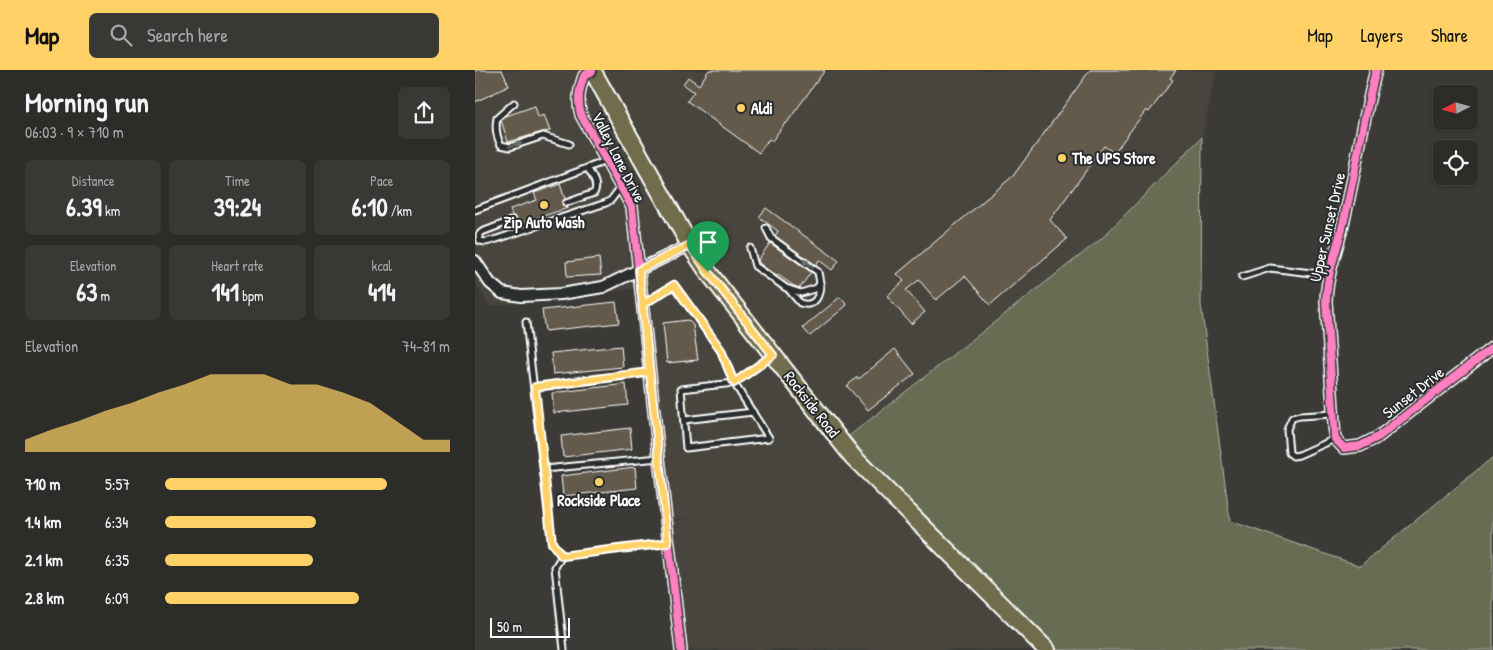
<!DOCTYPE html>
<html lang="en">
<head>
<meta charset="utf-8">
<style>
  body { margin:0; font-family:"Patrick Hand",sans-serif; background:#383835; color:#f1f3f6; height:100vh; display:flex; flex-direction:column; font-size:19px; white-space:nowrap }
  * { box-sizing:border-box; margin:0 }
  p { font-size:16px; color:#a6a7a8 }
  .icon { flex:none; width:28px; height:28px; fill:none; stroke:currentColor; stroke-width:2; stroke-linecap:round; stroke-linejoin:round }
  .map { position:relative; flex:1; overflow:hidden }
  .panel { display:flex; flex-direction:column; background:#2c2c29; width:475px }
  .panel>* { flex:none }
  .needle { width:32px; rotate:264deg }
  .fabs { position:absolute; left:958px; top:15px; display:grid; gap:10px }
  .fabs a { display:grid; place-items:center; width:45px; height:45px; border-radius:8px; background:#2c2c29; box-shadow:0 1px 4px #0004,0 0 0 1px #484846; font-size:25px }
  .scale { position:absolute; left:15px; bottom:12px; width:80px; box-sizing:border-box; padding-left:5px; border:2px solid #fff; border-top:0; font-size:14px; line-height:18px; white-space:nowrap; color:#fff; -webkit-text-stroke:4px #2a2d2e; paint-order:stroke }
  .pin { position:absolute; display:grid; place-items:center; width:42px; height:42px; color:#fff; margin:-51px -21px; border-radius:50% 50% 50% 0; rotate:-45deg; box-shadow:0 0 5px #0007 }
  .pin .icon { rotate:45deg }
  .round { display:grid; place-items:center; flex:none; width:52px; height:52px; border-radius:8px; background:#383835 }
  .summary { display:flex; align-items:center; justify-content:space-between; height:85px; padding:0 25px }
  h1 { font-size:28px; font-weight:700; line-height:38px }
  .figures { display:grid; grid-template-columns:repeat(3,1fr); gap:8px; height:85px; padding:5px 25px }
  .figures div { display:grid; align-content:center; border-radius:8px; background:#383835; text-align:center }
  .figures b { font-size:25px; font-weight:700 }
  .figures small { font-size:14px; font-weight:400 }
  .figures p { font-size:14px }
  .chart { height:140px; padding:10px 25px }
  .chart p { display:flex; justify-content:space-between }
  .chart svg { width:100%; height:90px; margin-top:5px; fill:#ffd166; opacity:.7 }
  ul { padding:0 25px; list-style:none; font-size:16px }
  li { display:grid; grid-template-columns:80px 60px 1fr; align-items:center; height:38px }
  li i { height:12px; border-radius:6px; background:#ffd166 }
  header { display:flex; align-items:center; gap:30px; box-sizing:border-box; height:70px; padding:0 25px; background:#ffd166; color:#111 }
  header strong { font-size:24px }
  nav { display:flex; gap:28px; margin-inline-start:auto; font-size:18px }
  .search { width:350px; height:45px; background:#383835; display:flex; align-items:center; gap:12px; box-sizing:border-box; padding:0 18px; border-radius:8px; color:#a6a7a8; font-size:19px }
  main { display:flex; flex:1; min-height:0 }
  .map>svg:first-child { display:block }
  .built { fill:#47443d }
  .green { fill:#666d53; stroke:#b2b6a9 }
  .building { fill:#635a4b; stroke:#fff }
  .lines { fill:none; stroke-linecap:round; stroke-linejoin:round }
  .lane-casing { stroke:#fff; stroke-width:9 }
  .street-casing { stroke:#fff; stroke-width:14 }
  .primary-casing { stroke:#fff; stroke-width:20 }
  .lane { stroke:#2a2d2e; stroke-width:5 }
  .street { stroke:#2a2d2e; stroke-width:10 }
  .primary { stroke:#716c4b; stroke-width:16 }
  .cycleway-casing { stroke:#2a2d2e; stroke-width:11 }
  .cycleway { stroke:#ff80c0; stroke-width:8 }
  .oneway { fill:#6a6c6d }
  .route-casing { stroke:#fff; stroke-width:10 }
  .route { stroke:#ffd166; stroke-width:6 }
  .poi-dot { fill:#ffd166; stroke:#2a2d2e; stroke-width:2 }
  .labels { text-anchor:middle; stroke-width:4; stroke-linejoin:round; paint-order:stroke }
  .poi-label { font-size:16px; font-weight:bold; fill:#fff; stroke:#2a2d2e; text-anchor:start }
  .street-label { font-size:16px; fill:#fff; stroke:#2a2d2e }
</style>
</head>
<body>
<header>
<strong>Map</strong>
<div class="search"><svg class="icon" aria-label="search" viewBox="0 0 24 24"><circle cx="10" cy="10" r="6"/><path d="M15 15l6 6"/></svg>Search here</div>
<nav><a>Map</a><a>Layers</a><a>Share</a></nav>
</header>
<main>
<section class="panel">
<div class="summary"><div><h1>Morning run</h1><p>06:03 · 9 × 710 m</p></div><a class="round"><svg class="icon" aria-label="share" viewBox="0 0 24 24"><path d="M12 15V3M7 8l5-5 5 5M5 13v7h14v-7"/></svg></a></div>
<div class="figures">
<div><p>Distance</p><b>6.39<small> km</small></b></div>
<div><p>Time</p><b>39:24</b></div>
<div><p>Pace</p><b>6:10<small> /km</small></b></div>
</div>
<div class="figures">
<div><p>Elevation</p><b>63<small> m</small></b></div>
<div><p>Heart rate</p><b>141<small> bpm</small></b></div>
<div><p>kcal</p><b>414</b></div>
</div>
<div class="chart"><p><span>Elevation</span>74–81 m</p>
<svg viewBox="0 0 160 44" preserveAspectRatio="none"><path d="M0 44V38L10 33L20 29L30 24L40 20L50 15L60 11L70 6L80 6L90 6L100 11L110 11L120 15L130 20L140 29L150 38L160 38V44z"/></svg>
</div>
<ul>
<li><b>710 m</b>5:57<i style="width:78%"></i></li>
<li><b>1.4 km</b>6:34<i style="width:53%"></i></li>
<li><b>2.1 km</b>6:35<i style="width:52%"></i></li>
<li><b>2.8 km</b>6:09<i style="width:68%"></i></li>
</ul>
</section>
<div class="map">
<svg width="1018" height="580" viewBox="0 0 1018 580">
  <rect width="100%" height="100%" fill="#3b3a37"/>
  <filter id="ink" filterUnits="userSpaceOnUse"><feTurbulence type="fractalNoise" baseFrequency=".02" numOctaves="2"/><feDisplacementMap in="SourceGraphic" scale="10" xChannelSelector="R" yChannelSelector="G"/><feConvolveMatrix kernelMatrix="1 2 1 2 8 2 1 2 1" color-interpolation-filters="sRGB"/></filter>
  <g filter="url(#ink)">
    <path class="built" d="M0,0H742L727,67L626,169L374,366L387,380L379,388L572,580H206L191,452L239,445L186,452L160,219L15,236L0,212Z"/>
    <path class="green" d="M727,67L726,235L755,451L885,496L1018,387V580H572L487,496L374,366L626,169Z"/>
    <g class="building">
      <path d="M0,0H27L34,16L0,32Z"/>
      <path d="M234,0H350L311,54L310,53L297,71L294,69L284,83L212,31L219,22L208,14L213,7L224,15Z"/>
      <path d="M615,0H701L695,8L698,10L674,42L671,40L639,83L629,76L575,150L592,169L515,235L490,206L461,230L444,210L431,220L450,242L436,254L412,226L429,211L422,204L538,106Z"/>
      <path d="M60,36L63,47L69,45L75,61L67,62L33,72L26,50L31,46Z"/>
      <path d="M85,114L90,129L87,134L89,137L93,138L40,155L42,149L37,146L35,139L62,130L59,123Z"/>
      <path d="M291,138L364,191L357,200L344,190L341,195L300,166L303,161L284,147Z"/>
      <path d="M295,173L336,202L325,218L319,216L303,205L301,206L284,193L283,190Z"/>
      <path d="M124,188L126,205L92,207L91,192Z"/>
      <path d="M365,227L372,235L335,266L328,258Z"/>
      <path d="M141,232L144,253L70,261L67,240Z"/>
      <path d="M213,250L218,255L223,290L192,293L188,253Z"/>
      <path d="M146,276L148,297L78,304L76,283Z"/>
      <path d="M420,279L440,304L393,340L372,316L381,308H385Z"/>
      <path d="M151,314L153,335L79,343L77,323Z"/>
      <path d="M155,358L157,379L88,387L86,366Z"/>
      <path d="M160,397L162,418L88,426L86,406Z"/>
    </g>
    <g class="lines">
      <g class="lane-casing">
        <g id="lane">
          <path d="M39,33L22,48C20,58 21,66 26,75L35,77L68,66L94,74"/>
          <path d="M91,133L119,123C124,115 117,106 113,99"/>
          <path d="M0,140L131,91"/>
          <path d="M38,150L7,162L4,165L5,171L11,172L22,169L131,133L136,130L146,117"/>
          <path d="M275,178L280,196L311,218L326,223L342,218L345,213L343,202L296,168L291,158"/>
          <path d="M767,207L795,198L853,205"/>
          <path d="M314,220L325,233C340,238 345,226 345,213"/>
          <path d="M168,234L199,215L246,281L259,313L294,368L211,378L206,319L259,313L296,287"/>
          <path d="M51,252L77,473L87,486"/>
          <path d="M60,317L174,303"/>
          <path d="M858,344L825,346L817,348L812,359L814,383L818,386L824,385L860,369"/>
          <path d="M209,350L278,342"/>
          <path d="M69,399L184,388"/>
          <path d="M89,580L80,497L87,486L193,473"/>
        </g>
      </g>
      <g class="street-casing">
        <g id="street">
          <path d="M901,0C888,49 881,100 869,150C863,177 852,202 851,231L860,369L869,378L885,376L903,367L1018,277"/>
          <path d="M117,1L109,6C104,20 102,30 106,45L157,137L184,388L206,580"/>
          <path d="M0,191L15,213L27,223L46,226L86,224L128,217L215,175"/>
        </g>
      </g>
      <g class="primary-casing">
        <path id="primary" d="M117,0L215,175L233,202L378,387L572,580"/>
      </g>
      <use href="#lane" class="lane"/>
      <use href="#street" class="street"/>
      <use href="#primary" class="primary"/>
      <g class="cycleway-casing">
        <g id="cycleway">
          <path d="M901,0C888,49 881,100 869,150C863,177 852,202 851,231L860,369L869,378L885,376L903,367L1018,277"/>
          <path d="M117,1L109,6C104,20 102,30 106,45L157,137L184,388L206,580"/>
        </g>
      </g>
      <use href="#cycleway" class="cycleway"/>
    </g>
    <defs><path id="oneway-solid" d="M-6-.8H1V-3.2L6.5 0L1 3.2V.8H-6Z" transform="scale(1.25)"/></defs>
    <g class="oneway">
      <use href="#oneway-solid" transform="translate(40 75) rotate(-15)"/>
      <use href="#oneway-solid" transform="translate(333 194) rotate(-144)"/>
    </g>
  </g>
  <g class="lines" filter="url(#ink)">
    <g class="route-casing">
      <path id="route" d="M233,202L215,175L164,200C173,291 183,382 193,473L87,486L77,473L60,317L174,302L167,235L199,215L246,280L259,313L298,285L233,202"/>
    </g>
    <use href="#route" class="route"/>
  </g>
  <g class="poi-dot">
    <circle cx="266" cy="38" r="5"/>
    <circle cx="587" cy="88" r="5"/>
    <circle cx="69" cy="135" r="5"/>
    <circle cx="124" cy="412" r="5"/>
  </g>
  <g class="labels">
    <g class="poi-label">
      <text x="276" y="44">Aldi</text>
      <text x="597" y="94">The UPS Store</text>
      <text x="69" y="158" text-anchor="middle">Zip Auto Wash</text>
      <text x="124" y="436" text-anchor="middle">Rockside Place</text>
    </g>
    <g class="street-label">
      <text transform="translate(144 87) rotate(63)" y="6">Valley Lane Drive</text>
      <text transform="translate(852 157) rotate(-77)" y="6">Upper Sunset Drive</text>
      <text transform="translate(938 322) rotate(-38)" y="6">Sunset Drive</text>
      <text transform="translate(337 334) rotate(52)" y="6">Rockside Road</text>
    </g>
  </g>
</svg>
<div class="fabs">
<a><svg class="needle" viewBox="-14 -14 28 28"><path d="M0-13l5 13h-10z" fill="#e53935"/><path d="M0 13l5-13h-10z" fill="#a6a7a8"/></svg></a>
<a><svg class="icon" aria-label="locate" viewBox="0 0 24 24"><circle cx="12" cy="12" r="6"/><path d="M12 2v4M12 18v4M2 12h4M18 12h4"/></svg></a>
</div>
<div class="scale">50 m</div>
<div class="pin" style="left:233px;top:202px;background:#1e9e55"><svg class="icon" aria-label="arrive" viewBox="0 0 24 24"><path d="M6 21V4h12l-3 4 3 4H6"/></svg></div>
</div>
</main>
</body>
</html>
